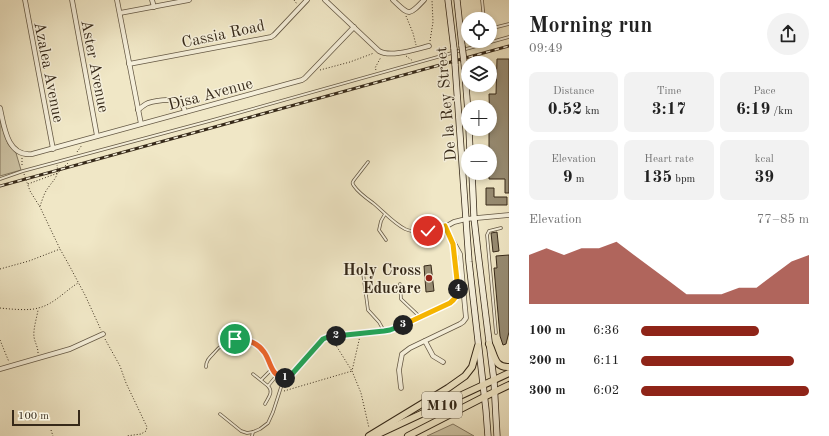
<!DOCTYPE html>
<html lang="en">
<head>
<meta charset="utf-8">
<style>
  body { margin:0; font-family:"Old Standard TT",serif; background:#f2f2f2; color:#222; height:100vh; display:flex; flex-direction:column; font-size:15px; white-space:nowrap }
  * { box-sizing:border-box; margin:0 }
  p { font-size:13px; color:#767676 }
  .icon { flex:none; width:22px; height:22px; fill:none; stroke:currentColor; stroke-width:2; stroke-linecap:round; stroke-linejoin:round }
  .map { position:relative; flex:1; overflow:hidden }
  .panel { display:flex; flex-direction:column; background:#fff; width:320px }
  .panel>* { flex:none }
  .tools { position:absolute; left:461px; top:12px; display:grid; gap:8px }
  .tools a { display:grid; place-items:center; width:36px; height:36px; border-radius:50%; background:#fff; box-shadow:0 2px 6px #0003; font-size:20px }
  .scale { position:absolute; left:12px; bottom:10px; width:68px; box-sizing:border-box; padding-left:4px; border:2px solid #362919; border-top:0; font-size:11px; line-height:14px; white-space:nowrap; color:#362919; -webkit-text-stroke:3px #f5efda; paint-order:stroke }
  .pin { position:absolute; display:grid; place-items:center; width:34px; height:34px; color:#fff; margin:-17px; border:2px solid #fff; border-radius:50%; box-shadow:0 1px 4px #0007 }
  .km { position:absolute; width:20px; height:20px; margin:-10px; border-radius:50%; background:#222; color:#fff; font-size:11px; line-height:20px; text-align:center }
  .round { display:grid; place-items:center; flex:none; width:42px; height:42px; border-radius:21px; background:#f2f2f2 }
  .summary { display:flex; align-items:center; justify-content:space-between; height:68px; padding:0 20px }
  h1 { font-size:22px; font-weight:700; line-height:30px }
  .metrics { display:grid; grid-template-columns:repeat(3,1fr); gap:6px; height:68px; padding:4px 20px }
  .metrics div { display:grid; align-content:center; border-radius:8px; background:#f2f2f2; text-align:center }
  .metrics b { font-size:17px; font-weight:700 }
  .metrics small { font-size:11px; font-weight:400 }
  .metrics p { font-size:11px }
  .chart { height:112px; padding:8px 20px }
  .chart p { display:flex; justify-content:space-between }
  .chart svg { width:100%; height:72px; margin-top:4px; fill:#8f2418; opacity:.7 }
  ul { padding:0 20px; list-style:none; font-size:13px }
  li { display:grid; grid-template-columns:64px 48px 1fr; align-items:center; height:30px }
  li i { height:10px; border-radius:5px; background:#8f2418 }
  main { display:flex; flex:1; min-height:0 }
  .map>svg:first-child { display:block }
  .green { fill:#d0c7a9; stroke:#837861 }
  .building { fill:#978c73; stroke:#362919 }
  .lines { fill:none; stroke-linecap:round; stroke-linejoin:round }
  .lane-casing { stroke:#645844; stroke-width:3.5 }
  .street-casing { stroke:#645844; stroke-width:5.5 }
  .secondary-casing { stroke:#362919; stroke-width:7 }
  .primary-casing { stroke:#362919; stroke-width:8 }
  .path { stroke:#362919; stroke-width:1; stroke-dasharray:1 2; stroke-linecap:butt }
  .lane { stroke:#f5efda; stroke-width:2 }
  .street { stroke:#f5efda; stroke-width:4 }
  .secondary { stroke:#f5efda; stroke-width:5.5 }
  .primary { stroke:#f0e7c6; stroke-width:6 }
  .rail-casing { stroke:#362919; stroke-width:3 }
  .rail { stroke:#f5efda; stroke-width:1.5; stroke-dasharray:4.5; stroke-linecap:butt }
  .secondary-bridge-casing { stroke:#362919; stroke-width:7; stroke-linecap:butt }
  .secondary-bridge { stroke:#f5efda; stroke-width:5.5 }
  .split-1-casing { stroke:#fff; stroke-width:8 }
  .split-2-casing { stroke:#fff; stroke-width:8 }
  .split-3-casing { stroke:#fff; stroke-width:8 }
  .split-4-casing { stroke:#fff; stroke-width:8 }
  .split-5-casing { stroke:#fff; stroke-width:8 }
  .split-1 { stroke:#f0652b; stroke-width:5 }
  .split-2 { stroke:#22a559; stroke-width:5 }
  .split-3 { stroke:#22a559; stroke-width:5 }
  .split-4 { stroke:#f5b400; stroke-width:5 }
  .split-5 { stroke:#f5b400; stroke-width:5 }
  .poi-dot { fill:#8f2418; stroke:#f5efda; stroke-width:1.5 }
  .labels { text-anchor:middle; stroke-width:3; stroke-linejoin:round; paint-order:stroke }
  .shield { fill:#f5efda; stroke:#6f6453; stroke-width:1 }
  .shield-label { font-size:15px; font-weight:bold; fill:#362919 }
  .street-label { font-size:16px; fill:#362919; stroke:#f5efda }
  .poi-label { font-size:16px; font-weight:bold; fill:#362919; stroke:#f5efda; text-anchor:end }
</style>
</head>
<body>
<main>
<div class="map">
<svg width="509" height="436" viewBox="0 0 509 436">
  <rect width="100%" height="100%" fill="#f0e7c6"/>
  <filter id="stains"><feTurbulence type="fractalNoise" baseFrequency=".005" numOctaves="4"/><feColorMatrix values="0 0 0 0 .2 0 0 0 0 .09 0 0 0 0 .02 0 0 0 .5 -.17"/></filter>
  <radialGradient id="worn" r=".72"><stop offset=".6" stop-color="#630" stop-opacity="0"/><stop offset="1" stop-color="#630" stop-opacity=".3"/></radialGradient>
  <g class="green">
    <path d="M0,116L2,127L8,144L12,149L16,153L21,170L0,176Z"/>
    <path d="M453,424L474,436H427Z"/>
  </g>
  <g class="building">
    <path d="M497,59H509V193H505V179H489V173H490V151H489V129H490L489,94H496Z"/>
    <path d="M486,188H494V197H507V205H486Z"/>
    <path d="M497,232L499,251L493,252L491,233Z"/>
    <path d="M509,255V332L506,344L503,345L500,336L494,268H497L496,256Z"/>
    <path d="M431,265L434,291L426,292L424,266Z"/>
  </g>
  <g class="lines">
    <g class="lane-casing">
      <g id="lane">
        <path d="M482,0L484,19"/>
        <path d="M490,27H497L509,24"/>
        <path d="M368,162L354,180C352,183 352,183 354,186C358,192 366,198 373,203C383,211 393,223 405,229C416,234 434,232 444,227"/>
        <path d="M0,179L23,171L157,135L213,120L509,37"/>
        <path d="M385,214L381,221L379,230L386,240"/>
        <path d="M363,273L368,310L379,322L384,331"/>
        <path d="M400,284L401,299L420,317"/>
        <path d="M496,333L487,235L489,231L501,228"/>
        <path d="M206,367C206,361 209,358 213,354C226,337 250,333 264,351C270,360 269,372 281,377C285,378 288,377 292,375L323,339L330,336L390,330L403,326L450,303C452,301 455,300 456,296C460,288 455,256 453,245"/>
        <path d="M253,374L268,386"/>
        <path d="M261,380L272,369"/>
        <path d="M265,404C268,398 274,392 268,386L277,375"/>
        <path d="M220,414L241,431L247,433L253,432L260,429L268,423L273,412L284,378"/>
        <path d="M252,436L253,432"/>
      </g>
    </g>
    <g class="street-casing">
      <g id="street">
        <path d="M25,0L53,149"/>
        <path d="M72,0L97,136"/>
        <path d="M117,0L141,124"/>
        <path d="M152,0L154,7"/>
        <path d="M325,0L379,51C391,58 416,49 429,46"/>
        <path d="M393,0C409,15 408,17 424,0"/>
        <path d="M120,13L189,0"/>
        <path d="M129,64L271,37L274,35L307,0"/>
        <path d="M0,108C4,126 7,157 32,154L302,80L305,78L354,27"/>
        <path d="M138,110C140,108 143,106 146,104C151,101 174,98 179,101C183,104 184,108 185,112"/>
        <path d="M425,341L433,356L443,362"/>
        <path d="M0,369L70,349L103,334"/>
        <path d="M401,388L399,370L402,354L410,348L460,324L463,322L466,318L460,254L445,227L454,222L466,219L509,215"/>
      </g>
    </g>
    <g class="secondary-casing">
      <g id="secondary">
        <path d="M448,0L454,49"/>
        <path d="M457,0L462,46"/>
        <path d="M464,62L468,112"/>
        <path d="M455,64L469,262L486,410L488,436"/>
        <path d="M469,129L470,151"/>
        <path d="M472,173L474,218L478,253L494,381L497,436"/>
      </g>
    </g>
    <g class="primary-casing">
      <g id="primary">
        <path d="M489,344C495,355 494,368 509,367"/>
        <path d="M369,436L448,388L465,376L472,367L478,346"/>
        <path d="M374,436L509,373"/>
        <path d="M408,436L484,397L509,385"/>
      </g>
    </g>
    <g class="path">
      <path d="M294,0L297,4"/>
      <path d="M406,16L413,33L416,45"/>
      <path d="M430,41L433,22L432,0"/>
      <path d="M406,56L413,61"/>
      <path d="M320,70L350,62L374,53"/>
      <path d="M376,70L375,68L381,57"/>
      <path d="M77,152L82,145"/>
      <path d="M22,158V167"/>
      <path d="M24,174L30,191L40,207L60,249L69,265L85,295L101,330"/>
      <path d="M28,184L58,173L68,163"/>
      <path d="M40,206C42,201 44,193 48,188C54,179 59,177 57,165"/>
      <path d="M0,269L29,261L60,249"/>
      <path d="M0,308C9,309 30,311 38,308C53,305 65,291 78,283"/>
      <path d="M360,336L352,371L361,393L369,428"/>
      <path d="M105,339L120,366L126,383L147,427L146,431L141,434L126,436"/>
      <path d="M0,340L9,362"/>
      <path d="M38,353C38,347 35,343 34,337C33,329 37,317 38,310"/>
      <path d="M284,391L352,371L332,339"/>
      <path d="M51,430L53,436"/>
    </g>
    <use href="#lane" class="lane"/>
    <use href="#street" class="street"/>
    <use href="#secondary" class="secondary"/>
    <use href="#primary" class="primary"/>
    <g class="rail-casing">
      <path id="rail" d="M0,186L509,46"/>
    </g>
    <use href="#rail" class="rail"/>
    <g class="secondary-bridge-casing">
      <g id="secondary-bridge">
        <path d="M462,46L464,62"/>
        <path d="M454,49L455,64"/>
      </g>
    </g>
    <use href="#secondary-bridge" class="secondary-bridge"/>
  </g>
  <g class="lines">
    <g class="split-1-casing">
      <path id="split-1" d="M235,339C246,339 257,342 264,352C271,361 270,376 285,378"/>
    </g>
    <g class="split-2-casing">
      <path id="split-2" d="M285,378L289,377L292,374L323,339L328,337L336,336"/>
    </g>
    <g class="split-3-casing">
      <path id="split-3" d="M336,336L384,331L390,330L403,325"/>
    </g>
    <g class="split-4-casing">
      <path id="split-4" d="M403,325L450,303C455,299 457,296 458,289"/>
    </g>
    <g class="split-5-casing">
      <path id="split-5" d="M428,231L440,229L445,226L453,244L458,289"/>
    </g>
    <use href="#split-1" class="split-1"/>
    <use href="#split-2" class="split-2"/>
    <use href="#split-3" class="split-3"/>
    <use href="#split-4" class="split-4"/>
    <use href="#split-5" class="split-5"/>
  </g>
  <circle class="poi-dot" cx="429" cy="278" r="4"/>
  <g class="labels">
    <rect class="shield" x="422" y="392" width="40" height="26" rx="3"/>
    <g class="shield-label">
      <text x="442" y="410">M10</text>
    </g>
    <g class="street-label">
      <text transform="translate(223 33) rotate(-12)" y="6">Cassia Road</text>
      <text transform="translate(96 66) rotate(79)" y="6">Aster Avenue</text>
      <text transform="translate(50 72) rotate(79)" y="6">Azalea Avenue</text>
      <text transform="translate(210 93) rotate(-15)" y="6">Disa Avenue</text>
      <text transform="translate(445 104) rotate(-95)" y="6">De la Rey Street</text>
    </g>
    <g class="poi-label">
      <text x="421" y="275">Holy Cross<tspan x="421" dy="18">Educare</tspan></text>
    </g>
  </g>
  <rect width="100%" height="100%" filter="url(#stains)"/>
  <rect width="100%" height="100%" fill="url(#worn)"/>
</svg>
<div class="tools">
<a><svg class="icon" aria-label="locate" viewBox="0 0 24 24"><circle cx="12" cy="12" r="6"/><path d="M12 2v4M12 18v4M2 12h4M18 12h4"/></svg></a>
<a><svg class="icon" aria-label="layers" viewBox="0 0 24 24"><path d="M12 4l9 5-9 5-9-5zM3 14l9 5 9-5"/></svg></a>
<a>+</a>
<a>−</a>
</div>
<div class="scale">100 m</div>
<div class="pin" style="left:235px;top:339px;background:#1e9e55"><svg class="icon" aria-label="arrive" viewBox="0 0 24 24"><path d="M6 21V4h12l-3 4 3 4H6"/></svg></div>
<div class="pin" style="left:428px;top:231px;background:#d93025"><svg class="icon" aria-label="check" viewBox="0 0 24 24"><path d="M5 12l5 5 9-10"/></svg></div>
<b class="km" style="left:285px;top:378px">1</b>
<b class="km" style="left:336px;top:336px">2</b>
<b class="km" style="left:403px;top:325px">3</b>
<b class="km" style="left:458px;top:289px">4</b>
</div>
<section class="panel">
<div class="summary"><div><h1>Morning run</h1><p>09:49</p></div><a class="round"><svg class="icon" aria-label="share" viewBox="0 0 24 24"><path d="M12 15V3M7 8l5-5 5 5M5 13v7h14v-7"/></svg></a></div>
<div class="metrics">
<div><p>Distance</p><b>0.52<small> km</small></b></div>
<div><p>Time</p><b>3:17</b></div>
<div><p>Pace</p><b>6:19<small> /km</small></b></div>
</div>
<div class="metrics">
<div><p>Elevation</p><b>9<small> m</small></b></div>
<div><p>Heart rate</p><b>135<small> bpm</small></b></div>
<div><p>kcal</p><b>39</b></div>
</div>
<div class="chart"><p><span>Elevation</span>77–85 m</p>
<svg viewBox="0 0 160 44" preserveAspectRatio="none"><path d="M0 44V14L10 10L20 14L30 10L40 10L50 6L60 14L70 22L80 30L90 38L100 38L110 38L120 34L130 34L140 26L150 18L160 14V44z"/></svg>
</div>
<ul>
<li><b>100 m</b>6:36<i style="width:70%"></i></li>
<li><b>200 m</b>6:11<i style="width:91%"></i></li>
<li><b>300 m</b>6:02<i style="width:100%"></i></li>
</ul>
</section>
</main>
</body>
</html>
